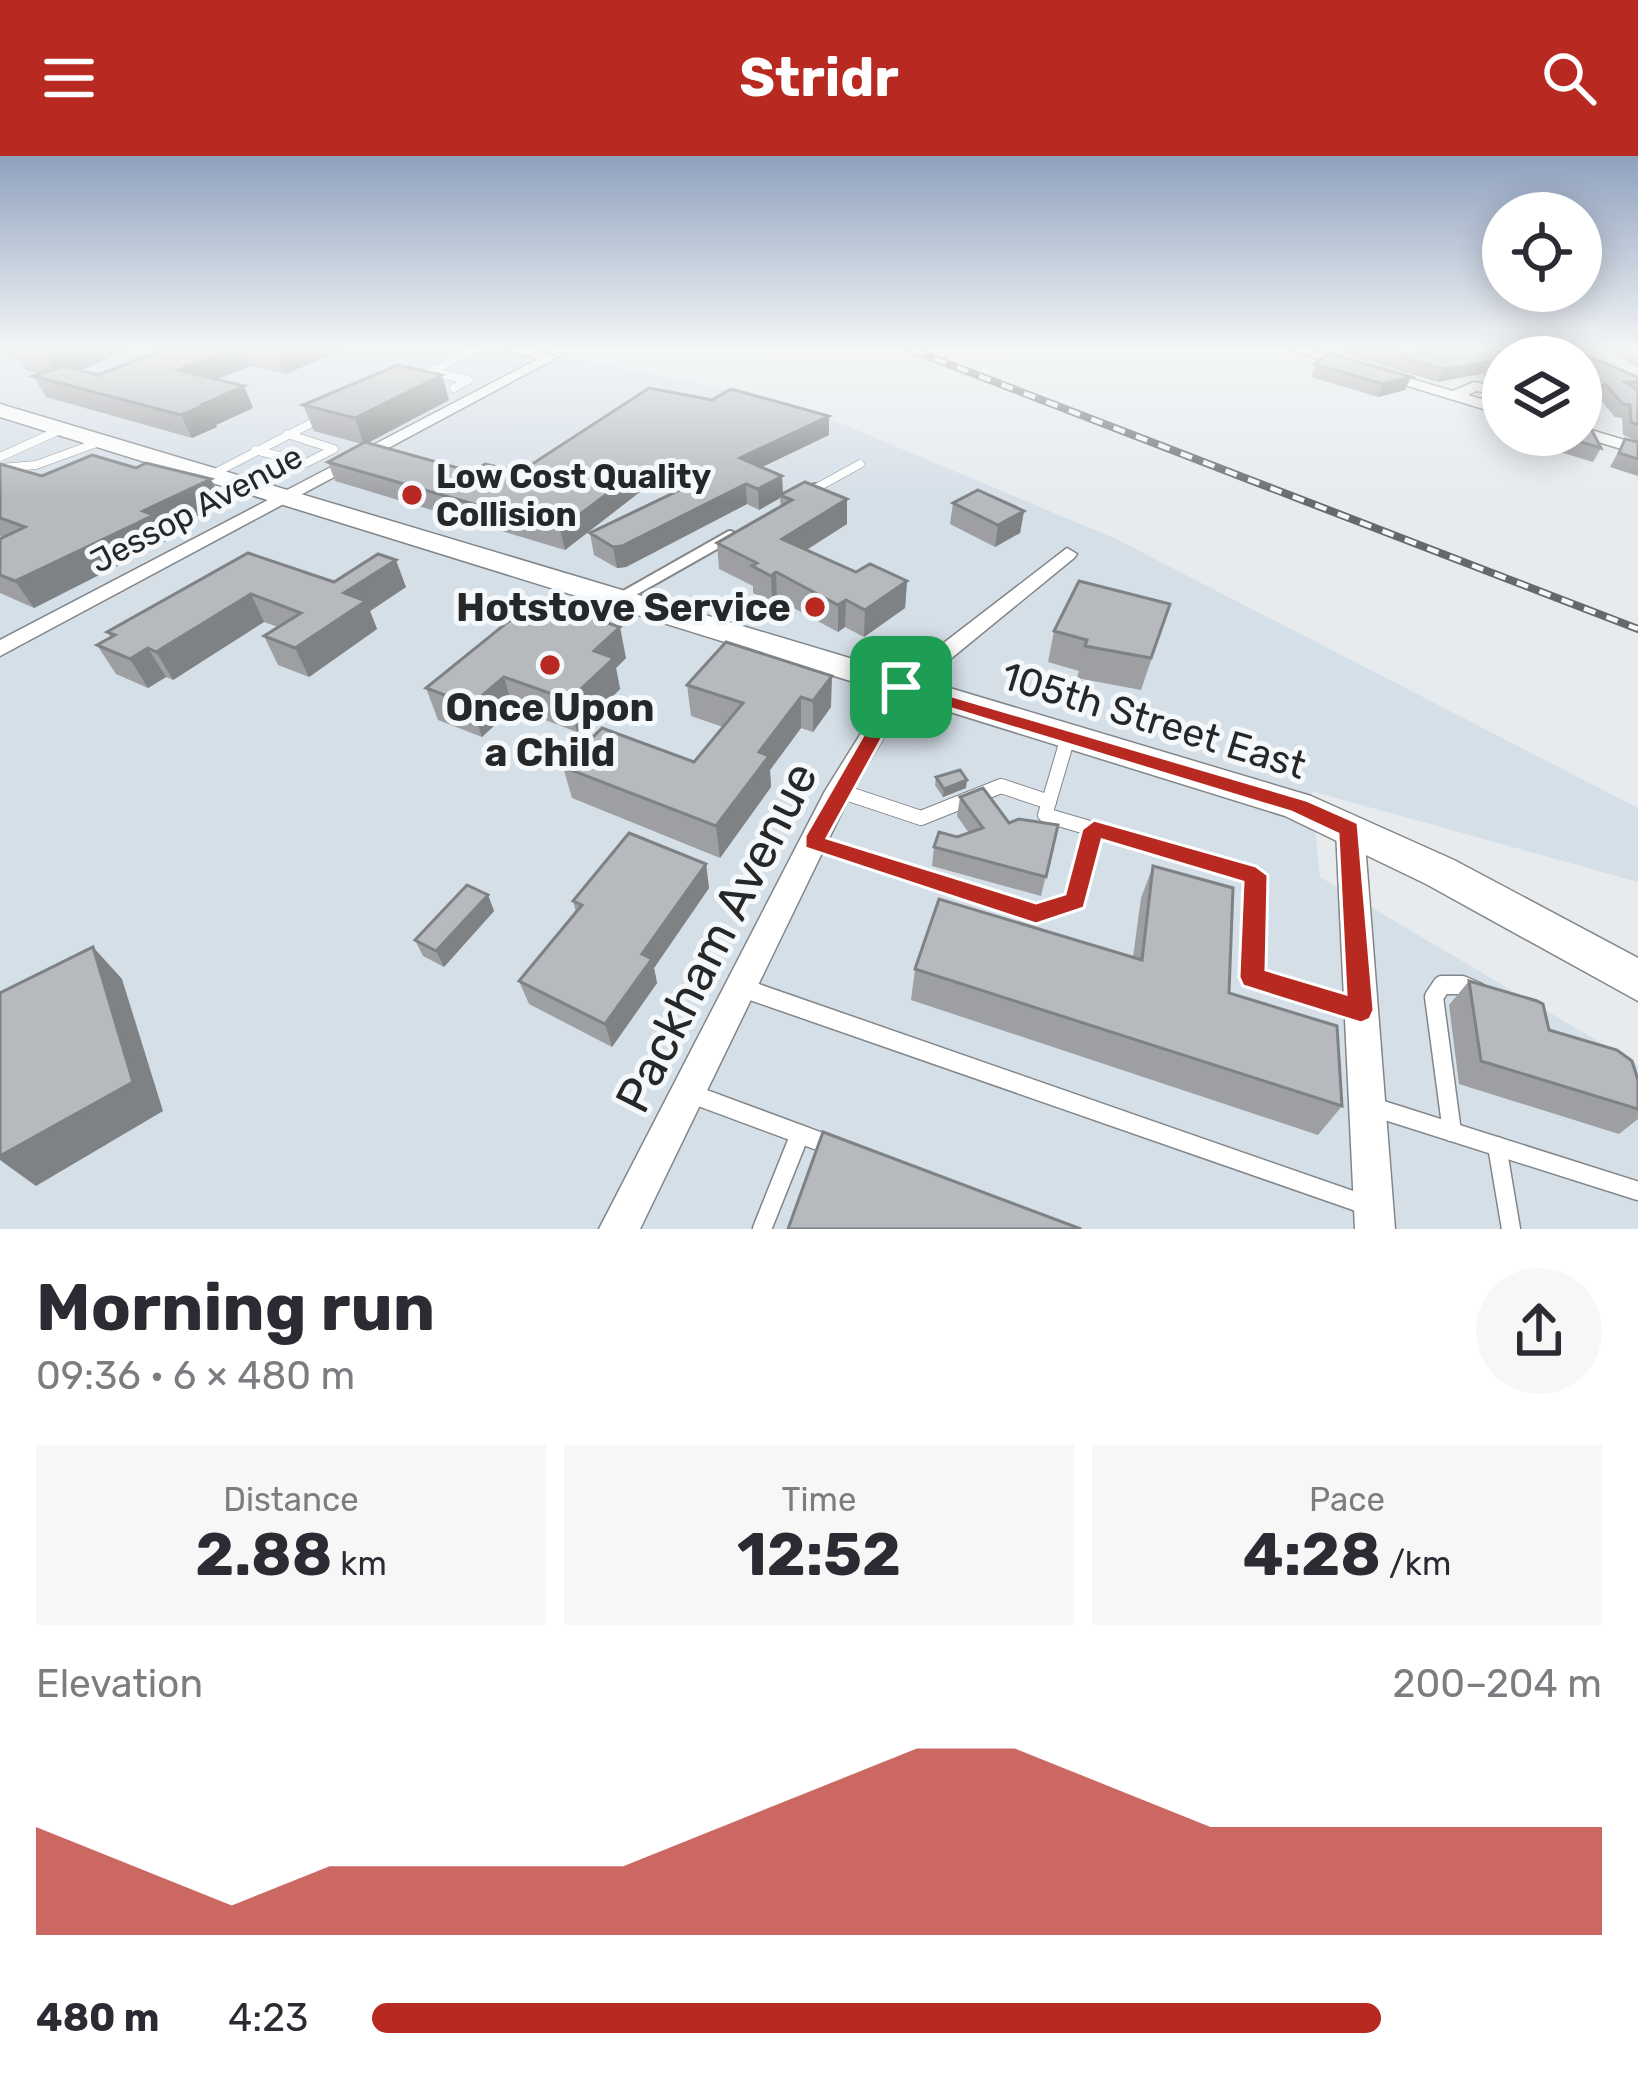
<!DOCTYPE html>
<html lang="en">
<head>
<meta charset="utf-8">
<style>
  body { margin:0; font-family:Rubik,sans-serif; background:#f7f7f7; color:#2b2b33; height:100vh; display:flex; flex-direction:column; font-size:45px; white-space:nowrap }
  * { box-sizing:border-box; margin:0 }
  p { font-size:39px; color:#7c7c81 }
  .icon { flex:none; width:66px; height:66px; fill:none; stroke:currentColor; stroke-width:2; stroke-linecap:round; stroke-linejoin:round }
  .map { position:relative; height:1073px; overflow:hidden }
  .sheet { display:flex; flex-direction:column; background:#fff; flex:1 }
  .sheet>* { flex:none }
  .controls { position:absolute; left:1482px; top:36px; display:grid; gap:24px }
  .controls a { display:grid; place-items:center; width:120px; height:120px; border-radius:50%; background:#fff; box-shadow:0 6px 30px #0003; font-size:60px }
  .pin { position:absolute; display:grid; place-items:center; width:102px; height:102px; color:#fff; margin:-51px; border-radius:24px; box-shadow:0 6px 18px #0006 }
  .round { display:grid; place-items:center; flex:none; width:126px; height:126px; border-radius:63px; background:#f7f7f7 }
  .overview { display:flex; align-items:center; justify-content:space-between; height:204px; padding:0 36px }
  h1 { font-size:66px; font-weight:700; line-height:90px }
  .metrics { display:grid; grid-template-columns:repeat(3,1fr); gap:18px; height:204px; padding:12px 36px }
  .metrics div { display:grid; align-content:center; border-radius:0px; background:#f7f7f7; text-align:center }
  .metrics b { font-size:60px; font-weight:700 }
  .metrics small { font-size:33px; font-weight:400 }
  .metrics p { font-size:33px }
  .chart { height:336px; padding:24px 36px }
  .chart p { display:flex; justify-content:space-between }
  .chart svg { width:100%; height:216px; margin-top:12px; fill:#b72921; opacity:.7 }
  ul { padding:0 36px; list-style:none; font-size:39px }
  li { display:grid; grid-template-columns:192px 144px 1fr; align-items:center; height:90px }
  li i { height:30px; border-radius:15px; background:#b72921 }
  header { display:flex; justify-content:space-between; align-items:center; height:156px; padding:0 36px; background:#b72921; color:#fff; font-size:54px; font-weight:700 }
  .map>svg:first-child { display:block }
  .built { fill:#d5dfe8 }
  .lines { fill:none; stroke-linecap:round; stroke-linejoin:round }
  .lane-far3-casing { stroke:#838689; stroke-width:9 }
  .lane-far2-casing { stroke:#838689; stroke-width:14 }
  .lane-far1-casing { stroke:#838689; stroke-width:16 }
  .lane-casing { stroke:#838689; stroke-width:21 }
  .street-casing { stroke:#838689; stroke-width:3 }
  .secondary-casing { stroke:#838689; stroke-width:3 }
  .lane-far3 { stroke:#fff; stroke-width:8 }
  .lane-far2 { stroke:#fff; stroke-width:10 }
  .lane-far1 { stroke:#fff; stroke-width:14 }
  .lane { stroke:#fff; stroke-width:18 }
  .street { fill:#fff; fill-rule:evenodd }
  .secondary { fill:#fff; fill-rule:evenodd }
  .rail-casing { stroke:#66686a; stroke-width:8 }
  .rail { stroke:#f4f8fb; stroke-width:4.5; stroke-dasharray:12; stroke-linecap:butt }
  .wall { fill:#9d9fa3 }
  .shaded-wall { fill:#7f8284 }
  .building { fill:#b6b9bd; stroke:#7f8284; stroke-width:3 }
  .route { fill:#b72921; stroke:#fff; stroke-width:3; fill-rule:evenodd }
  .poi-dot { fill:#b72921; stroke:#f4f8fb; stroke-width:4.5 }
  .labels { text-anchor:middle; stroke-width:10; stroke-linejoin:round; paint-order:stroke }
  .far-poi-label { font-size:33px; font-weight:bold; fill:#262728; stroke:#f4f8fb; text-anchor:start }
  .far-street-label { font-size:33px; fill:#262728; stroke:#f4f8fb }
  .poi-label { font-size:39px; font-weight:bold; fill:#262728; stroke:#f4f8fb; text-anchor:end }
  .street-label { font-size:39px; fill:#262728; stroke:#f4f8fb }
  .near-street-label { font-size:48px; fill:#262728; stroke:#f4f8fb }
</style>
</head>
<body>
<header><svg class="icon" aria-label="menu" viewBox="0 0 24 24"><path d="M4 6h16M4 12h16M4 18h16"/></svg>Stridr<svg class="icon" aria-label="search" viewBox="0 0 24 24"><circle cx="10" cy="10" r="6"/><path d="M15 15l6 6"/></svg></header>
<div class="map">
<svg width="1638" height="1073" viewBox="0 0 1638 1073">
  <rect width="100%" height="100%" fill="#e7ebee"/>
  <path class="built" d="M0,194H536L797,249L1116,383L1638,652V726L1311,635L1320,721L1638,909V1073H0Z"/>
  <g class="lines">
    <g class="lane-far3-casing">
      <g id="lane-far3">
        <path d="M432,216L469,224L454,232"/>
        <path d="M416,223L474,194"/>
        <path d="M255,294L306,307L334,293L287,278"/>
        <path d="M0,301L62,273"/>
        <path d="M0,312L36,309L102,285"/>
        <path d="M211,319L325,260"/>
        <path d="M809,336L860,308"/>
      </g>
    </g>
    <g class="lane-far2-casing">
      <g id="lane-far2">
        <path d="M805,338L815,333"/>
        <path d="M617,444L730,380"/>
      </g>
    </g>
    <g class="lane-far1-casing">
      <g id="lane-far1">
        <path d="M1068,581L1045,659L1093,673"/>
        <path d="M840,635L921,662L1001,630L1049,646"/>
        <path d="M814,686L1036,757L1075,745L1093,673L1256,719L1254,759"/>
      </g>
    </g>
    <g class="lane-casing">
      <g id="lane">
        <path d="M1034,756H1038"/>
        <path d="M1255,756L1252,821L1358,854"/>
        <path d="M740,831L1366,1049"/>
        <path d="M689,937L832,990"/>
        <path d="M1370,950L1638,1035"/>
        <path d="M1452,976L1434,841L1442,829H1462L1478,836"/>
        <path d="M1497,990L1511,1073"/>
        <path d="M762,1073L800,978"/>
      </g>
    </g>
    <g class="street-casing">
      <g id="street">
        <path d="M508,194H537L558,201L0,500V484L538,203Z"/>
        <path d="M1290,194H1313L1453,235L1474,226L1502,231L1503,241L1495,247L1503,249V259ZM1476,235L1489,237L1481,243L1468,239Z"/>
        <path d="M1581,271L1638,288V298L1575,279H1581Z"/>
        <path d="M1067,392L1077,398L1074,402L910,536L851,637L640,1073H599L825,635L893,526Z"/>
        <path d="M1350,663L1360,666L1364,674L1395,1073H1355L1336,674L1340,666Z"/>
      </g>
    </g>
    <g class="secondary-casing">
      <path id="secondary" d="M0,248L1311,640L1454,704L1638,802V845L1426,728L1285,660L0,261Z"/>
    </g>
    <use href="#lane-far3" class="lane-far3"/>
    <use href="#lane-far2" class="lane-far2"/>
    <use href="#lane-far1" class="lane-far1"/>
    <use href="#lane" class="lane"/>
    <use href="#street" class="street"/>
    <use href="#secondary" class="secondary"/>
    <g class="rail-casing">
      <path id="rail" d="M912,194L1638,473"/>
    </g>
    <use href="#rail" class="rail"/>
  </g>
  <g class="wall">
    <path d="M0,194H130L80,214L98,219L163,194H343L285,218L250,210L216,223L244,230L253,252L216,269L217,271L192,282L46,241L33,220L39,218L26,214L21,205L0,200Z"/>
    <path d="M1340,194H1398L1402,198L1436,196L1434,194H1573L1638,221V320L1610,311L1625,283L1637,285L1623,279L1622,262L1615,261L1599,242L1581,243V201H1503V227L1481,218L1438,226L1339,197Z"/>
    <path d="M1607,194H1638V212Z"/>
    <path d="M1315,208L1405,234L1378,241L1311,221Z"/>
    <path d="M449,244L367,287L472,316H520L829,279L762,311L782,320L783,337L847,368L807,394L856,416L907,425L905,452L864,481L845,471L838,476L777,443L772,446L753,437V430L719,413L717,387L781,351L780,342L759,354L747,348L626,411L617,412L594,399L590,377L672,338L657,331L649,337L641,335L565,394L335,325L328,306L362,288L314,275L303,249Z"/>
    <path d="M1532,279H1581L1601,292L1593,306L1533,288Z"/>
    <path d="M0,308L42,320L223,347L164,377L168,384L34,452L0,437V383L3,381L0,380Z"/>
    <path d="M953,347L1024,355L1020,377L995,391L950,368Z"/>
    <path d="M248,397L334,426L406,431L370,455L377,473L309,521L278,509L264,480L278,471L264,466L173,524L166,521L148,532L116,518L97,489L111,481L107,476Z"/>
    <path d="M1054,475L1160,478L1141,534L1077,522L1079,515L1048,506Z"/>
    <path d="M726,486L831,551L813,576L801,572L770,614L771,631L720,702L572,642L563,611L694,606L723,571L691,560L687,529Z"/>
    <path d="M626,502L616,512L620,533L577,576L513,552L482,581L438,564L426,532Z"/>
    <path d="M936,621L966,632L943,641L935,629Z"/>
    <path d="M960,641L1009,667L1058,669L1041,740L932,710L934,691L969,677L957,660Z"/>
    <path d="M706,708L709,732L654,812L657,827L612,891L529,848L519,825L576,756L573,745Z"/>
    <path d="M1153,710L1229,837L1342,950L1318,979L911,844L915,813L1133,801L1141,742Z"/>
    <path d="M488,739L494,755L444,811L423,800L415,784Z"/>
    <path d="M1469,825L1549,874L1638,924V963L1619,978L1459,928L1449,849Z"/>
  </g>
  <g class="shaded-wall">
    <path d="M60,194H130L58,223L45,200Z"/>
    <path d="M228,194H243L250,210L188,235L178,214Z"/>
    <path d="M285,194H343L285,218L277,197Z"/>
    <path d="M1487,206L1481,218L1438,226L1443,213Z"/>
    <path d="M442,219L449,244L364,289L355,262Z"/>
    <path d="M1411,221L1405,234L1378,241L1383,228Z"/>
    <path d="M244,230L253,252L216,269L217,271L192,282L181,259L203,248Z"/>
    <path d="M829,260V279L741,321L740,302Z"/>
    <path d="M655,311L657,331L649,337L646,317Z"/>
    <path d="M638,315L641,335L565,394L560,373Z"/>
    <path d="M782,320L783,340L780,339V342L759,354L758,333Z"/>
    <path d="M211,323L223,347L164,377L168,384L34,452L15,425L143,355Z"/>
    <path d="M746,328L747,348L626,411L617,412L613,391Z"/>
    <path d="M847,343V368L783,408L782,383Z"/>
    <path d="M1024,355L1020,377L995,391L998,369Z"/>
    <path d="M396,404L406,431L370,455L377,473L309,521L295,492L344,437Z"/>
    <path d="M776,416L777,443L772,446L771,420Z"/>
    <path d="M907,425L905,452L864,481L865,454Z"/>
    <path d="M251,438L264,466L173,524L156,496Z"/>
    <path d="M846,444L845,471L838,476V449Z"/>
    <path d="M620,471L626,502L616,512L620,533L577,576L569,544L594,495Z"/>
    <path d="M148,492L166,521L148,532L130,503Z"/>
    <path d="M832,520L831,551L813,576V545Z"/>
    <path d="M504,521L513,552L482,581L471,549Z"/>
    <path d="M801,541V572L770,614L771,631L720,702L716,670L759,596Z"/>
    <path d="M967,624L966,632L943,641L944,633Z"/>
    <path d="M706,708L709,732L654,812L657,827L612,891L605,868L642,798Z"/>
    <path d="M488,739L494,755L444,811L436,795Z"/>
    <path d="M93,791L122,823L163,955L36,1030L0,1004V1000Z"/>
  </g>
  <g class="building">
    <path d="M24,194H60L45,200Z"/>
    <path d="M163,194H228L178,214L244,230L203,248L206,249L181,259L33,220L63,210L98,219Z"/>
    <path d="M1376,194H1398L1402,198L1453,194H1573L1638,221V226H1625L1638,234V269L1631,266L1630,249L1623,248L1606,229L1581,230V201H1503V212L1487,206L1443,213Z"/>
    <path d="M1329,197L1411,221L1383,228L1315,208Z"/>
    <path d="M398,209L442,219L355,262L303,249Z"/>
    <path d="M649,232L712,244L731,233L829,260L740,302L782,320L758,333L746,328L622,390L613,391L590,377L692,328L655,311L646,317L638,315L560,373L328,306L365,286L472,316L485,308L520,316Z"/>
    <path d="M1581,269L1591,273L1601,292L1557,279H1581Z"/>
    <path d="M1625,283L1638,286V303L1619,297Z"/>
    <path d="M92,299L136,312L146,307L211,323L143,355L154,359L15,425L0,419V383L25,371L0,362V308L42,320Z"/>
    <path d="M805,326L847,343L782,383L856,416L870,408L907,425L865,454L846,444L838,449L776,416L771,420L752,410L757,407L717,387L792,344L780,339Z"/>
    <path d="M978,334L1024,355L998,369L953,347Z"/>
    <path d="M248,397L334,426L378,398L396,404L344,437L366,445L295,492L264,480L301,457L251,438L156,496L148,492L130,503L97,489L115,479L107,476Z"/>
    <path d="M1079,425L1170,448L1151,502L1085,490L1087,484L1054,475Z"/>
    <path d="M535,444L620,471L594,495L614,502L569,544L504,521L471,549L426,532Z"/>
    <path d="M726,486L832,520L813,545L801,541L759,596L769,600L716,670L563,611L602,572L694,606L743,547L687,529Z"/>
    <path d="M960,614L967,624L944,633L936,621Z"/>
    <path d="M983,632L1009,667L1019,663L1058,669L1046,721L934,691L939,676L957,681L983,672L960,641Z"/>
    <path d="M629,677L706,708L642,798L652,803L605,868L519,825L582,749L573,745Z"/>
    <path d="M1153,710L1233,732L1229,837L1337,870L1342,950L915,813L939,743L1142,804Z"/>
    <path d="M467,729L488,739L436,795L415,784Z"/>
    <path d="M93,791L133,926L0,1000V837Z"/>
    <path d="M1469,825L1537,845L1543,848L1549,874L1617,894L1632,905L1638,924V953L1481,905Z"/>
    <path d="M823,976L1081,1073H788Z"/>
  </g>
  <linearGradient id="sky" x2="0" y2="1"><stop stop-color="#8fa1be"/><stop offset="0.56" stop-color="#f4f6f7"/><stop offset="1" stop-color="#f4f6f7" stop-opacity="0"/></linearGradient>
  <rect width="1638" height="344" fill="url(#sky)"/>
  <path class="route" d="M901,525L1306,644L1358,667L1374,854L1370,863L1361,867L1243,830L1239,821L1243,726L1102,684L1084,752L1036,768L805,692V680L891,531ZM906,539L1291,656L1338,678L1346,838L1266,814L1268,719L1256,710L1094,664L1082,673L1065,738L1036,747L827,682Z"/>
  <g class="poi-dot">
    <circle cx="412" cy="339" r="12"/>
    <circle cx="815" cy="451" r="12"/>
    <circle cx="550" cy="509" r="12"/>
  </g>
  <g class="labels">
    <g class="far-poi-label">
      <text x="436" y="332">Low Cost Quality<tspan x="436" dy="38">Collision</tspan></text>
    </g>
    <g class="far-street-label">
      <text transform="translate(196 352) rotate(-28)" y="12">Jessop Avenue</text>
    </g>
    <g class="poi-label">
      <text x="791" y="465">Hotstove Service</text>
      <text x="550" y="565" text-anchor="middle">Once Upon<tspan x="550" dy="45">a Child</tspan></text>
    </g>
    <g class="street-label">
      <text transform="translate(1154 564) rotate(17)" y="14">105th Street East</text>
    </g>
    <g class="near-street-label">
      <text transform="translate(716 781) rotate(-63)" y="17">Packham Avenue</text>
    </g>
  </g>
</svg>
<div class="controls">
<a><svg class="icon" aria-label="locate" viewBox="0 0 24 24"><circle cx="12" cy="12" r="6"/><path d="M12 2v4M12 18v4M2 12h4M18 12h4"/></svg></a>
<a><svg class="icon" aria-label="layers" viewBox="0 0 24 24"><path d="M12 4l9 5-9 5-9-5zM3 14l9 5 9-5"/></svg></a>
</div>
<div class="pin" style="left:901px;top:531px;background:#1e9e55"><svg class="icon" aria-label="arrive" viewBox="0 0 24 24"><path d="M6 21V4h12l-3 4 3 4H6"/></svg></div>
</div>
<section class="sheet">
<div class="overview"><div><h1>Morning run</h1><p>09:36 · 6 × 480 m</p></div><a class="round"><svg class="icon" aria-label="share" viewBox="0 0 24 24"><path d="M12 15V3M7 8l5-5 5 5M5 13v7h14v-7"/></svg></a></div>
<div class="metrics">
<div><p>Distance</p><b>2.88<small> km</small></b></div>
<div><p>Time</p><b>12:52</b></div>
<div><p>Pace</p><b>4:28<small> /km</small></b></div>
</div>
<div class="chart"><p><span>Elevation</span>200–204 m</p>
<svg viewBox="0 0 160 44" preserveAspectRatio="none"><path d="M0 44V22L10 30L20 38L30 30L40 30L50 30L60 30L70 22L80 14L90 6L100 6L110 14L120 22L130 22L140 22L150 22L160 22V44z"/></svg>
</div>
<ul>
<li><b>480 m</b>4:23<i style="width:82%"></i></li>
</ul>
</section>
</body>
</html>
